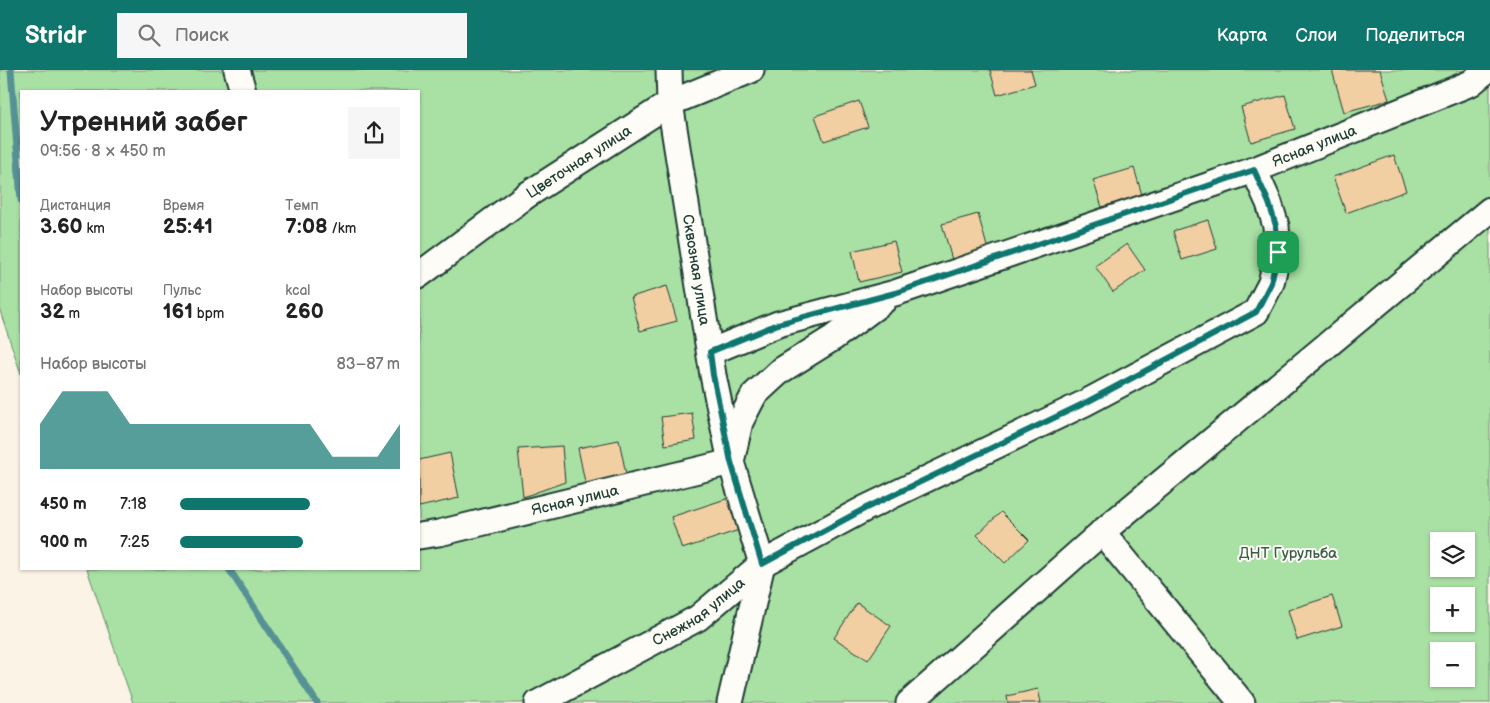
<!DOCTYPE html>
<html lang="ru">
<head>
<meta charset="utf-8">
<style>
  body { margin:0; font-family:"Balsamiq Sans",sans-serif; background:#f6f6f6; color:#222; height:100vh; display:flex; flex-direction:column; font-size:19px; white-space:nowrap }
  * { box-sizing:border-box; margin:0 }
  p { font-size:16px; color:#767676 }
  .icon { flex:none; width:28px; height:28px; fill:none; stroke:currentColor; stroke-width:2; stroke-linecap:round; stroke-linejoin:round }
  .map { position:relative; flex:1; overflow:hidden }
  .side { position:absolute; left:20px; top:20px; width:400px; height:480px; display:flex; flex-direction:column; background:#fff; border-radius:0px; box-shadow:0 1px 4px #0004 }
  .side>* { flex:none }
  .fabs { position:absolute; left:1430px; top:462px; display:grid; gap:10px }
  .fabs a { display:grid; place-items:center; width:45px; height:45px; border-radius:0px; background:#fff; box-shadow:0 1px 4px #0004; font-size:25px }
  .pin { position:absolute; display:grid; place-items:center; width:42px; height:42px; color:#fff; margin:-21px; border-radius:10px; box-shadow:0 2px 8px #0006 }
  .round { display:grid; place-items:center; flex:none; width:52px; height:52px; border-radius:0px; background:#f6f6f6 }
  .overview { display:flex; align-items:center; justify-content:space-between; height:85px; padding:0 20px }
  h1 { font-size:28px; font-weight:800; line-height:38px }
  .stats { display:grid; grid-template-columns:repeat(3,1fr); gap:8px; height:85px; padding:5px 20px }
  .stats div { display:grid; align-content:center }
  .stats b { font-size:21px; font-weight:800 }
  .stats small { font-size:14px; font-weight:400 }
  .stats p { font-size:14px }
  .chart { height:140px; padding:10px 20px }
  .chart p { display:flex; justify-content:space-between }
  .chart svg { width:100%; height:90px; margin-top:5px; fill:#0f766e; opacity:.7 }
  ul { padding:0 20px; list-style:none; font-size:16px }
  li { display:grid; grid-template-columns:80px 60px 1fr; align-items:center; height:38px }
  li i { height:12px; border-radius:6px; background:#0f766e }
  header { display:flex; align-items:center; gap:30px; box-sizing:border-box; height:70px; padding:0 25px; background:#0f766e; color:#fff }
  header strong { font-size:24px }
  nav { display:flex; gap:28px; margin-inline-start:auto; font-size:18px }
  .search { width:350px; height:45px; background:#f6f6f6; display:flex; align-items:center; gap:12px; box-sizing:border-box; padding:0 18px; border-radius:0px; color:#767676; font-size:19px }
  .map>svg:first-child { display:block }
  .green { fill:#a9e0a4; stroke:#648e6c; fill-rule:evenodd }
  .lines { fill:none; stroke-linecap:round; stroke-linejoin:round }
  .stream { stroke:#569195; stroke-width:7 }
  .building { fill:#f2cfa2; stroke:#1f3d34 }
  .minor-casing { stroke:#1f3d34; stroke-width:29 }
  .minor { stroke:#fdfcf7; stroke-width:25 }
  .route-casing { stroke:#fff; stroke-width:10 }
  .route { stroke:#0f766e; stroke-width:6 }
  .labels { text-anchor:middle; stroke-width:4; stroke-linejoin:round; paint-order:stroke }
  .street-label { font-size:15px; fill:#1f3d34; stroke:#fdfcf7 }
  .park-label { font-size:15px; fill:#3b5e4a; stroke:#fdfcf7 }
</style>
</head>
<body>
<header>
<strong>Stridr</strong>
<div class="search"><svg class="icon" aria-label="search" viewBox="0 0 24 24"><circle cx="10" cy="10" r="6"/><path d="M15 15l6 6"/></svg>Поиск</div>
<nav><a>Карта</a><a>Слои</a><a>Поделиться</a></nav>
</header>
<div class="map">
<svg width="1490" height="633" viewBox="0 0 1490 633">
  <rect width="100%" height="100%" fill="#fbf3e6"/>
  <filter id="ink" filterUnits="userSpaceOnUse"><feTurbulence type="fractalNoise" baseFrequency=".02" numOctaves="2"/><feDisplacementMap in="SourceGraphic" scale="10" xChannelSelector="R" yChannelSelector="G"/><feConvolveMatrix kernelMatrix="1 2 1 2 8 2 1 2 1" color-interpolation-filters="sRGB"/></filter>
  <g filter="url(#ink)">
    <path class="green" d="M0,0H1490V633H133L87,499H419V21H21V304L0,241ZM1439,471H1466V499H1439ZM1439,526H1466V554H1439ZM1439,581H1466V609H1439Z"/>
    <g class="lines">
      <g class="stream">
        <path d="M11,0L21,130"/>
        <path d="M229,499L317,633"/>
      </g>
    </g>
    <g class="building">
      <path d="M990,0H1031L1035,14L997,25Z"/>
      <path d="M1332,0H1380L1389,30L1344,42Z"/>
      <path d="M1285,25L1295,59L1251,72L1241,37Z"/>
      <path d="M859,31L868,57L824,71L815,46Z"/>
      <path d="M1394,85L1406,121L1346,143L1333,107Z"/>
      <path d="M1134,98L1142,125L1102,137L1093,110Z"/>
      <path d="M978,144L988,180L952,190L942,154Z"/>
      <path d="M1208,150L1217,179L1182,190L1173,161Z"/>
      <path d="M894,171L902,202L859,212L852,181Z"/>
      <path d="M1127,174L1145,200L1113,222L1095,196Z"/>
      <path d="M667,216L677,251L640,261L631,227Z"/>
      <path d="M692,343L696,370L665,375L661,347Z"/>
      <path d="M619,370L627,409L586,417L578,378Z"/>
      <path d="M562,376L565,412L523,427L518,379Z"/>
      <path d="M450,383L459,428L419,437V390Z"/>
      <path d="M732,427L742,459L682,479L671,447Z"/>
      <path d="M1001,442L1029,470L1005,493L977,465Z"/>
      <path d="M1332,526L1342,556L1297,570L1288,540Z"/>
      <path d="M857,533L891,556L868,590L834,568Z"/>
      <path d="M1038,619L1041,633H1008L1007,626Z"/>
    </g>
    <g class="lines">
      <g class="minor-casing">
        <g id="minor">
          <path d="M237,0L243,21"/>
          <path id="s1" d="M669,0L670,33L713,305L731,392L762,494L730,633"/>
          <path id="s2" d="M419,205L527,125L670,33L751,0"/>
          <path id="s3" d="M710,282L778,254L895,223L1254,100L1471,13L1487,0"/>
          <path d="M1102,462L1242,633"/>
          <path id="s4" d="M419,466L439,463L731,392L740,352L754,325L780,301L833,268L883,231"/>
          <path id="s5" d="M538,633L698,548L762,494L866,438L1085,333L1256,242L1271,213L1278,182L1276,156L1269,133L1254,100"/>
          <path d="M909,633L1102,462L1490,140"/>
        </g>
      </g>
      <use href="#minor" class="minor"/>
    </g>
  </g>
  <g class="lines" filter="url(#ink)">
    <g class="route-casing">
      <path id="route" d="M1254,100L1269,133L1276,156L1278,182L1271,213L1256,242L1085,333L866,438L762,494L731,392L713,305L710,282L778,254L895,223Z"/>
    </g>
    <use href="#route" class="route"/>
  </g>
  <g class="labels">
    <g class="street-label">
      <text dy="5" stroke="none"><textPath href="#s3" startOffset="639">Ясная улица</textPath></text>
      <text dy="5" stroke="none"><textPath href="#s2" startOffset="196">Цветочная улица</textPath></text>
      <text dy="5" stroke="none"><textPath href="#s1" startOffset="202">Сквозная улица</textPath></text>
      <text dy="5" stroke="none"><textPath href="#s4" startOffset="160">Ясная улица</textPath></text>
      <text dy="5" stroke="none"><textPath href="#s5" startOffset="185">Снежная улица</textPath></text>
    </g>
    <g class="park-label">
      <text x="1288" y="488">ДНТ Гурульба</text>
    </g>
  </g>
</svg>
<div class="fabs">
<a><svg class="icon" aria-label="layers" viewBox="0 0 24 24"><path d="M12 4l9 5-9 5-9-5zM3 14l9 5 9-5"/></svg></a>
<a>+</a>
<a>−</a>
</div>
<div class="pin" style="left:1278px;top:182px;background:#1e9e55"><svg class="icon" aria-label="arrive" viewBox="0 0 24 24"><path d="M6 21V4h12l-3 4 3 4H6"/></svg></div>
<section class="side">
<div class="overview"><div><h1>Утренний забег</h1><p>09:56 · 8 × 450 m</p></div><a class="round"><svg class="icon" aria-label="share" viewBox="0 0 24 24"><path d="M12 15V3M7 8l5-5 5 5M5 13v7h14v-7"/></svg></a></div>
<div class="stats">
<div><p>Дистанция</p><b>3.60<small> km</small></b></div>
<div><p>Время</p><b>25:41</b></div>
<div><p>Темп</p><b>7:08<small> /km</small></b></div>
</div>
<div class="stats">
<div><p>Набор высоты</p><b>32<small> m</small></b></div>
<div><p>Пульс</p><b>161<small> bpm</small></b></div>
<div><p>kcal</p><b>260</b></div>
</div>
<div class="chart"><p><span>Набор высоты</span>83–87 m</p>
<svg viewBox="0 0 160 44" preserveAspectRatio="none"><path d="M0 44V22L10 6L20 6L30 6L40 22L50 22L60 22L70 22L80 22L90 22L100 22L110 22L120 22L130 38L140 38L150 38L160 22V44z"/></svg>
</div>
<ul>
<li><b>450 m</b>7:18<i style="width:59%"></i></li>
<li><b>900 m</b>7:25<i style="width:56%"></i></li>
</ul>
</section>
</div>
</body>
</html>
